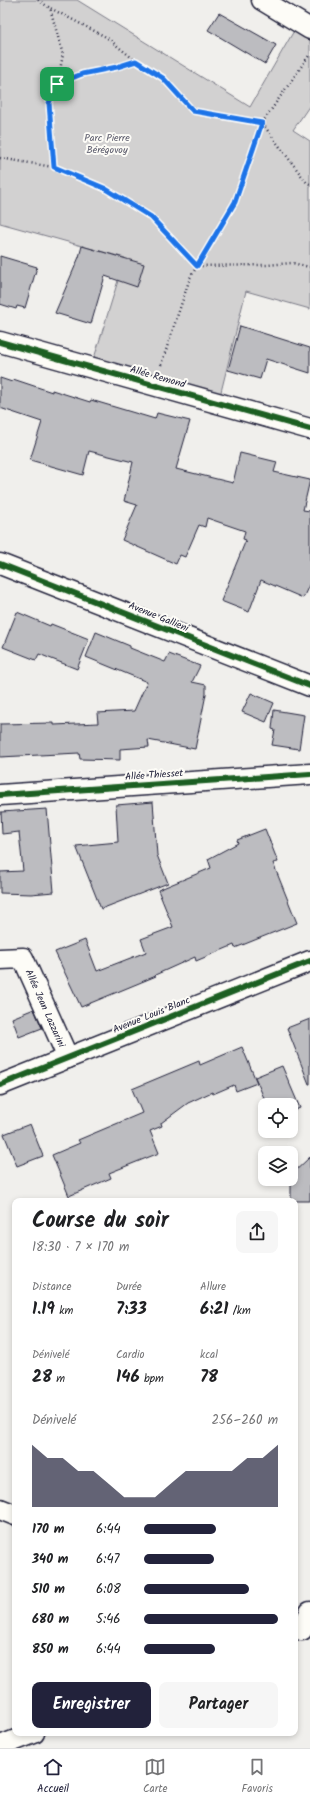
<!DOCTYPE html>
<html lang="fr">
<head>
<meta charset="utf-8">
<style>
  body { margin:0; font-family:Kalam,sans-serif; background:#f6f6f6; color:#202124; height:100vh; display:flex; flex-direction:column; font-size:15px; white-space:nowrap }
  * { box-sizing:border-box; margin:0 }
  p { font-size:13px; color:#757577 }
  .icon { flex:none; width:22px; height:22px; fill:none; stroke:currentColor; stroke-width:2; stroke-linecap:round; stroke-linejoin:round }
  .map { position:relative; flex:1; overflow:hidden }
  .drawer { position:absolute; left:12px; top:1198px; width:286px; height:538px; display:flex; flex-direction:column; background:#fff; border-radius:8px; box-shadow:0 2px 6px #0003 }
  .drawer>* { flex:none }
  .tools { position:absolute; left:258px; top:1098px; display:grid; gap:8px }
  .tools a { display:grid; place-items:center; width:40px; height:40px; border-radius:8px; background:#fff; box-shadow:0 2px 6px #0003; font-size:20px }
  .pin { position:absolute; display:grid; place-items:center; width:34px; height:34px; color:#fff; margin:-17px; border-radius:8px; box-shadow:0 2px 6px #0006 }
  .round { display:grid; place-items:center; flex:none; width:42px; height:42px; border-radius:8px; background:#f6f6f6 }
  .headline { display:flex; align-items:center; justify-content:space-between; height:68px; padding:0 20px }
  h1 { font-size:22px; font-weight:700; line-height:30px }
  .figures { display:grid; grid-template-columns:repeat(3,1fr); gap:6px; height:68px; padding:4px 20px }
  .figures div { display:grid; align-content:center }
  .figures b { font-size:17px; font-weight:700 }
  .figures small { font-size:11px; font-weight:400 }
  .figures p { font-size:11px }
  .chart { height:112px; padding:8px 20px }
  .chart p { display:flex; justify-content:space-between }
  .chart svg { width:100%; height:72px; margin-top:4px; fill:#22223b; opacity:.7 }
  .button { display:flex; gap:8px; margin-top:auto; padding:8px 20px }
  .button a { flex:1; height:46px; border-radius:8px; background:#22223b; color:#fff; font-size:16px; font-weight:700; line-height:46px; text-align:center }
  .button a+a { background:#f6f6f6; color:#202124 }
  ul { padding:0 20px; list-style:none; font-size:13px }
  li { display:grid; grid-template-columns:64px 48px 1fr; align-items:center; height:30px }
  li i { height:10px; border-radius:5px; background:#22223b }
  .tabs { display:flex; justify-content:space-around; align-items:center; height:56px; border-top:1px solid #e0e0e0; background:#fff; font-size:11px; color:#757577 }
  .tabs a { display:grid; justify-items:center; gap:2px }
  .tabs .selected { color:#22223b }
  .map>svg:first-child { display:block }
  .green { fill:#d2d1d1; stroke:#7a7a86 }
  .building { fill:#bcbcc0; stroke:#22223b }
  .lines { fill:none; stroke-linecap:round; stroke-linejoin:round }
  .street-casing { stroke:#22223b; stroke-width:23 }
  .path { stroke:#22223b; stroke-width:2.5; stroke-dasharray:1 3; stroke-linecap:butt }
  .street { stroke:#fdfcf7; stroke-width:20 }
  .cycleway-casing { stroke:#fdfcf7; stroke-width:8 }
  .cycleway { stroke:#1b5e20; stroke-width:6 }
  .route-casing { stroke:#fff; stroke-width:8 }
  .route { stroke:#1a73e8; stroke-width:5 }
  .labels { text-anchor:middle; stroke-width:4; stroke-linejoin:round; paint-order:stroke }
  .park-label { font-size:10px; fill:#575768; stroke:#fdfcf7 }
  .street-label { font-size:10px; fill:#22223b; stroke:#fdfcf7 }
</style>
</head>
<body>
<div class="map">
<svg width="310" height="1748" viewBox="0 0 310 1748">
  <rect width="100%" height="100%" fill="#f0efec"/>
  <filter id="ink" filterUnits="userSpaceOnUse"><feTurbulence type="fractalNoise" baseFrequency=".025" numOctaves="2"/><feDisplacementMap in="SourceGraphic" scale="8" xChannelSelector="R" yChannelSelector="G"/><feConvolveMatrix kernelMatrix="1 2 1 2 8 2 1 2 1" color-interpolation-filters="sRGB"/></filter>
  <g filter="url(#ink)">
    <path class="green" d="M0,0H77L250,107L299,22L310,29V105L293,130L310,141V309L246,291L218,404L91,368L125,258L0,223Z"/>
    <g class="building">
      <path d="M219,13L276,45L265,64L208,30Z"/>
      <path d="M82,246L144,264L137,287L105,276L91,324L55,313L79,257Z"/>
      <path d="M0,256L37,267L25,308L17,306L16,309L0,304Z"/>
      <path d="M240,326L310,348V373L266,359L260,379L228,370Z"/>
      <path d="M0,378L12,382L13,379L52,392V390L90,402L91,400L155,419L157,413L190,421L176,469L233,483L240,453L277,462L274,472L310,480L303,510L310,511V583L303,598L261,580L249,612L221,601L246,540L243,539L245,531L207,518L205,527L199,525L185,557L180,555L176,564L122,540L137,505L124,501L133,462L89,451L83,475L30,460L42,422L0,408Z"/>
      <path d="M17,612L50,626L51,624L89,639L77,669L39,654L36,660L3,647Z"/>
      <path d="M96,632L130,646V648L165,662L169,654L200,666L192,682L206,685V694L195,749L148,740L149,747L120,749V760L80,759L79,753L0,757V724L54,723V725L98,723L97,713L134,711L147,682L86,657Z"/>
      <path d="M251,693L274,703L266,722L242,712Z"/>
      <path d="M274,710L304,715L299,749L272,745L275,730L272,729Z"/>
      <path d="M153,802L157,855L168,883L101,909L76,846L118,842L116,805Z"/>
      <path d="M47,809L54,892L31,894L0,893V872L23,871L19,832L2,834L1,812Z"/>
      <path d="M265,829L278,862L273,863L297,923L235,948L234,945L196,961L195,957L155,975L156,976L81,1007L55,952L85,940L97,971L146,952L141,939L173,927L158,890L211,868L208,859L238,843L237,840Z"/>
      <path d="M34,1009L42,1028L19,1037L12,1018Z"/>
      <path d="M310,1019V1084H309L287,1028Z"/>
      <path d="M242,1047L257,1083L236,1091L234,1085L213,1094L212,1092L188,1103L161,1123L162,1126L150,1131L159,1153L109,1173L111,1178L69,1196L52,1155L80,1143L78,1140L142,1113L132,1089L199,1061L200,1065Z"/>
      <path d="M282,1066L300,1108L291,1112V1105H267L255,1077Z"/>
      <path d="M30,1124L43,1156L17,1166L4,1134Z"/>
      <path d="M310,1157V1201H291V1175Z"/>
    </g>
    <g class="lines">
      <g class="street-casing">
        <g id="street">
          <path d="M262,0L310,29"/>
          <path d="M0,342L310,429"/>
          <path d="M0,564L310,686"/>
          <path d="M0,795L310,774"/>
          <path d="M0,959L23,958L68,1058"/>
          <path d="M0,1085L310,961"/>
          <path d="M0,1509L15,1515"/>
          <path d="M302,1630L310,1612"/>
          <path d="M0,1746L34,1733"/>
        </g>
      </g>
      <g class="path">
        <path d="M38,0L50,8"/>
        <path d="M58,84L82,74L117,67L136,61"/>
        <path d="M0,158L53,167L104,188L151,217L197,266L266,265L292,263L310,267"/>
        <path d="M53,167L49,103L57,84L63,55L50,8L106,37L136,61L163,78L193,111L262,123L307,183L310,184"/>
        <path d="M161,365L190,278L235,202L262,123L310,54"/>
      </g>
      <use href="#street" class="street"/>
      <g class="cycleway-casing">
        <g id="cycleway">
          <path d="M0,342L310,429"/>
          <path d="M0,564L310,686"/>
          <path d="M0,795L310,774"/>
          <path d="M0,1085L310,961"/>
        </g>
      </g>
      <use href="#cycleway" class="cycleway"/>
    </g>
  </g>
  <g class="lines" filter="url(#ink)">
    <g class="route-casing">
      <path id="route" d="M136,61L163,78L193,111L262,123L235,202L197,266L151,217L104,188L54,167L49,103L57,84L82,74L117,67Z"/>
    </g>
    <use href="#route" class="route"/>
  </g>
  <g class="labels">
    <g class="park-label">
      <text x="107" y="141">Parc Pierre<tspan x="107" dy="12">Bérégovoy</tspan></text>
    </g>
    <g class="street-label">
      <text transform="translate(158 376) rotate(16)" y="4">Allée Remond</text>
      <text transform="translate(159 616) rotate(22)" y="4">Avenue Gallieni</text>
      <text transform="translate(154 774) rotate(-4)" y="4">Allée Thiesset</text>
      <text transform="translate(46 1008) rotate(66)" y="4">Allée Jean Lazzarini</text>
      <text transform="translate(151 1014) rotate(-22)" y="4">Avenue Louis Blanc</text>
    </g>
  </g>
</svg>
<div class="tools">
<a><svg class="icon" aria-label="locate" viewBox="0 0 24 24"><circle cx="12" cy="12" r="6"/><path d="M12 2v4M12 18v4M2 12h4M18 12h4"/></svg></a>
<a><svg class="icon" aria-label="layers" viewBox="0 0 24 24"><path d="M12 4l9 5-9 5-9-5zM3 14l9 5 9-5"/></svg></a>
</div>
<div class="pin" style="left:57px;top:84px;background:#1e9e55"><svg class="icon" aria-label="arrive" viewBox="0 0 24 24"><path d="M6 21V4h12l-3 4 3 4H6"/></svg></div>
<section class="drawer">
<div class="headline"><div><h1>Course du soir</h1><p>18:30 · 7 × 170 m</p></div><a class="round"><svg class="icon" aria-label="share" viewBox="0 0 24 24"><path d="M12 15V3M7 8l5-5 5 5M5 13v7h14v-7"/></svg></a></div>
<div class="figures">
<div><p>Distance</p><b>1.19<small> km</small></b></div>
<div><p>Durée</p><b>7:33</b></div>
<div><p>Allure</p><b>6:21<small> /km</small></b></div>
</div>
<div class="figures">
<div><p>Dénivelé</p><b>28<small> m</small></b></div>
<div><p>Cardio</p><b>146<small> bpm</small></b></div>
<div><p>kcal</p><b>78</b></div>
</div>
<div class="chart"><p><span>Dénivelé</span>256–260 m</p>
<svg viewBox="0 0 160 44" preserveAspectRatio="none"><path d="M0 44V6L10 14L20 14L30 22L40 22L50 30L60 38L70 38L80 38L90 30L100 22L110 22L120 22L130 22L140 14L150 14L160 6V44z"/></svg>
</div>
<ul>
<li><b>170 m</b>6:44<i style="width:54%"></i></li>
<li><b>340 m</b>6:47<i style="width:52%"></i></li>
<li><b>510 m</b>6:08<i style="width:78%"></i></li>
<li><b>680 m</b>5:46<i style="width:100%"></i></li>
<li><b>850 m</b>6:44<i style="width:53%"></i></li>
</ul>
<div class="button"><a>Enregistrer</a><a>Partager</a></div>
</section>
</div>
<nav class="tabs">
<a class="selected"><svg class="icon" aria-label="home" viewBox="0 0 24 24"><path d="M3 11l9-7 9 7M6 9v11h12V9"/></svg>Accueil</a>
<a><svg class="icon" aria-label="map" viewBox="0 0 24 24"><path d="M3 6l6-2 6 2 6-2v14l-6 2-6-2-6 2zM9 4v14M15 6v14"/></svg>Carte</a>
<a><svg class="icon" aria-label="saved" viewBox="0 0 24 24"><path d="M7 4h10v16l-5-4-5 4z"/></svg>Favoris</a>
</nav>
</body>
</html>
